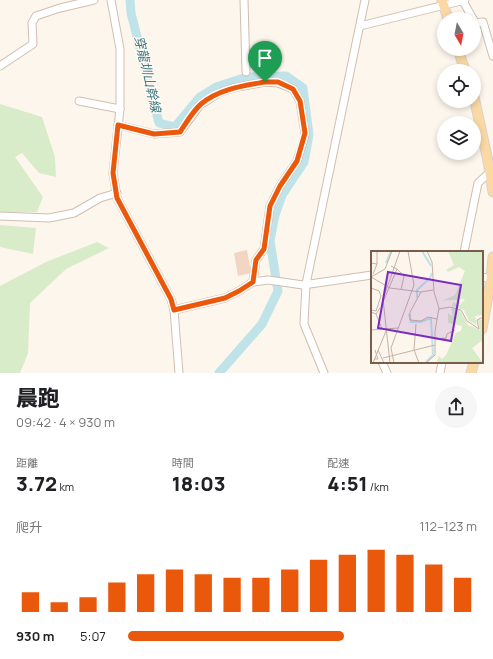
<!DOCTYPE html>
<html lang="zh-TW">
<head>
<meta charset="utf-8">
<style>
  body { margin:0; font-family:Manrope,"Noto Sans TC",sans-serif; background:#f6f6f6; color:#202124; height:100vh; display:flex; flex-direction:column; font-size:15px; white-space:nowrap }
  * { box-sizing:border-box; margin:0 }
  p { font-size:13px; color:#757577 }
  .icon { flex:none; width:22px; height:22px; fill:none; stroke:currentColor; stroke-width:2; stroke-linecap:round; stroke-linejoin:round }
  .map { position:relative; height:373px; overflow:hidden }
  .details { display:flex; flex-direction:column; background:#fff; flex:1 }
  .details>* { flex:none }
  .needle { width:26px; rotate:170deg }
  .fabs { position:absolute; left:437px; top:12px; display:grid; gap:8px }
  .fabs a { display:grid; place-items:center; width:44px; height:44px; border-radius:50%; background:#fff; box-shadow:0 2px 6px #0003; font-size:20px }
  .pin { position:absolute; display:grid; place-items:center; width:34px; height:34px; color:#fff; margin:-41px -17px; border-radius:50% 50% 50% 0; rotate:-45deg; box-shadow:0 0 4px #0007 }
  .pin .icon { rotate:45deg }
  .round { display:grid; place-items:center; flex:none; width:42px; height:42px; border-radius:21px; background:#f6f6f6 }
  .summary { display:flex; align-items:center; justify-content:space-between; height:68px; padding:0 16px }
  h1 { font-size:22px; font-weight:800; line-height:30px }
  .metrics { display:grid; grid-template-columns:repeat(3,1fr); gap:6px; height:68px; padding:4px 16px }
  .metrics div { display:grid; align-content:center }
  .metrics b { font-size:20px; font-weight:800 }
  .metrics small { font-size:11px; font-weight:400 }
  .metrics p { font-size:11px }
  .chart { height:112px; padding:8px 16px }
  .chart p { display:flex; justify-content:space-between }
  .chart svg { width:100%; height:72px; margin-top:4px; stroke:#ea580c; stroke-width:6 }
  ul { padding:0 16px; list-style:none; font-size:13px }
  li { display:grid; grid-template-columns:64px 48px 1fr; align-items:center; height:30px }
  li i { height:10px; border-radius:5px; background:#ea580c }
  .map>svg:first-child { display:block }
  .green { fill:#d8ecc9 }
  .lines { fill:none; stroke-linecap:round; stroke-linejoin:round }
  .river { stroke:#bfe3e8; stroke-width:9 }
  .building { fill:#f3d5c3 }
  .minor-casing { stroke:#d1beb0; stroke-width:9 }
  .major-casing { stroke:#dad1cd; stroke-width:11 }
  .minor { stroke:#fff; stroke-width:7 }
  .major { stroke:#fbd9a5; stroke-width:9 }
  .route-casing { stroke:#fff; stroke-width:8 }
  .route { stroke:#ea580c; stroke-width:5 }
  .labels { text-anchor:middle; stroke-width:3; stroke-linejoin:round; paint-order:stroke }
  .water-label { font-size:13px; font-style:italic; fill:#437c86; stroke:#fffaf3 }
  .inset-river { fill:none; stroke:#bfe3e8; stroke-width:2 }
  .inset-road { fill:none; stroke:#c5b3a7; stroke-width:1 }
  .view { fill:#7b2cbf; fill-opacity:0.15; stroke:#7b2cbf; stroke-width:2 }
  .inset-edge { fill:none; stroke:#7a5c4d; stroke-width:2 }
</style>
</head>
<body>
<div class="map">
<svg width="493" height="373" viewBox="0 0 493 373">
  <rect width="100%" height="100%" fill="#fdf6ec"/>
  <g class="green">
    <path d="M0,104L42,117L55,157L56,177L39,173L22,153L15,157L43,197L37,212H0Z"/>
    <path d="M0,225L36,228L33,254L0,247Z"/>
    <path d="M97,242L109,248L66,269L30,303L28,353L20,373H0V286L46,262Z"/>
  </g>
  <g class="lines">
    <path class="river" d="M130,0L131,13L159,123L175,127L200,97L216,87L247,77L286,76L303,88L309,135L304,162L282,195L275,215L270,241L278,291L262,324L219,373"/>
  </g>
  <path class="building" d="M247,250L251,273L238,276L234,253Z"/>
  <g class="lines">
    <g class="minor-casing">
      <g id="minor">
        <path d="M111,0L120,49V109L113,173L117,198L171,299L174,310L179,373"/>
        <path d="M244,0L246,72"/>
        <path d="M463,1L473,19"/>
        <path d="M474,20L475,23L483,22L493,56"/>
        <path d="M360,26L465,0"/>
        <path d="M0,66L33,44L32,23L36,16L60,8L94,0"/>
        <path d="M79,101L120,109"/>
        <path d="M118,125L154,134L180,132L200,105L219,93L233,88L265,82L278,83L293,89L300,101L305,133L304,139L297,161L280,186L270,206L264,249L256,260L253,282"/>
        <path d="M0,216L49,218L74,213L100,198L117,193"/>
        <path d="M464,252L478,183L490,172"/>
        <path d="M482,277L493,279"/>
        <path d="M174,310L225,298L239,291L253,282L268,280L303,285L372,275"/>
        <path d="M382,362L387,373"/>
        <path d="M324,373L304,324L306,284L365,0"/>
        <path d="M440,373L442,362"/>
      </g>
    </g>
    <g class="major-casing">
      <g id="major">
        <path d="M442,0L448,19"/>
        <path d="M458,49L465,71"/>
        <path d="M474,97L488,161L493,192"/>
        <path d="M482,329L491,279L493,257"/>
        <path d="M471,373L474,362"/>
      </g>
    </g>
    <use href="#minor" class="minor"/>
    <use href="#major" class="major"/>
  </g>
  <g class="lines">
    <g class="route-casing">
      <path id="route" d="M265,82H278L293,89L300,101L305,133L297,161L280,186L270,206L264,249L256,260L253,282L239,291L225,298L174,310L171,299L117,198L113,173L118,125L154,134L180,132C186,123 193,111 201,104C219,89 242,86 265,82Z"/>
    </g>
    <use href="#route" class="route"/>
  </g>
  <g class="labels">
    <g class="water-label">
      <text transform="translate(148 74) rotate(77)" y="5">穿龍圳山幹線</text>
    </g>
  </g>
  <g transform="translate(371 251)">
    <rect width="112" height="112" fill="#fdf6ec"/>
    <path d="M77,0H112V64L104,65L106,74L98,70L93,59L81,55L82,51L89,54L94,48L70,50L84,44L94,20L88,16L77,21L75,19L83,14ZM80,57L89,59L97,74L109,79L107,68L112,69V89L101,97L112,112H65L68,105L71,108L75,104L85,82L90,80L91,75L77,72V62L82,66Z" fill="#d8ecc9"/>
    <path class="inset-river" d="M51,0L60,15M15,12L20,0M46,47V39L59,27L61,22M38,63L40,71H50L60,67L62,104L55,111"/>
    <path class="inset-road" d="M6,0V13M0,12L6,13L2,23M26,18L33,25L30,39M0,26L19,37L50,41L62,39M0,26L14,18L21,0M0,37L8,40L10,45L5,60L0,59M50,41L39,61V69L50,70L57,66L66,68M12,51L26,18L20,15M68,58L79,56L90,59L96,70L108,78L106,69L112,66M0,61L5,63L9,57M5,63L11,78M45,73L43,99L48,112M1,79L27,77M64,88L75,87L76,83L84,79M0,95V77M7,99L13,112M12,107L64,94M3,108H7L4,99M2,112L15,80M19,112L12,48L29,0M23,112L20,97L43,34L37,0M55,112L64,104V80L68,57L63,41L61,11L56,0"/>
    <path class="view" d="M17,21L90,34L80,90L7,77Z"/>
    <rect width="112" height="112" class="inset-edge"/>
  </g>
</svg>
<div class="fabs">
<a><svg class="needle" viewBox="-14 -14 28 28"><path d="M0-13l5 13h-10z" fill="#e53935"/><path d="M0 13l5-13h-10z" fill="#757577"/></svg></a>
<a><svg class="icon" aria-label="locate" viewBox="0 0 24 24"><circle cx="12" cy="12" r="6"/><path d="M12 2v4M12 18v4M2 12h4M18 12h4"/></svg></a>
<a><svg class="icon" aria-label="layers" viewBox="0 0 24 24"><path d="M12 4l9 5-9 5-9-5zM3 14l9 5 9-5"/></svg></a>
</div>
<div class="pin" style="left:265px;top:82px;background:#1e9e55"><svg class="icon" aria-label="arrive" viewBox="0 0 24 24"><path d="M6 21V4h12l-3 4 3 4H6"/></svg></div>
</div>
<section class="details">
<div class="summary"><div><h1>晨跑</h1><p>09:42 · 4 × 930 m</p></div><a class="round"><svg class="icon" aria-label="share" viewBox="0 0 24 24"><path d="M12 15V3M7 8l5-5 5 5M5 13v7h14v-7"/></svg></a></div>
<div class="metrics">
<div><p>距離</p><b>3.72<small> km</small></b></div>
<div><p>時間</p><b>18:03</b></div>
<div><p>配速</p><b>4:51<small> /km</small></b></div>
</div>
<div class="chart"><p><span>爬升</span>112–123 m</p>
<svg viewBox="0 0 160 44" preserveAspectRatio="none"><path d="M5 44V32M15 44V38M25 44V35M35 44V26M45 44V21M55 44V18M65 44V21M75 44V23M85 44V23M95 44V18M105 44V12M115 44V9M125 44V6M135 44V9M145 44V15M155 44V23"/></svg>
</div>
<ul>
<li><b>930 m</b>5:07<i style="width:62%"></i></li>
</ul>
</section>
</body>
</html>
